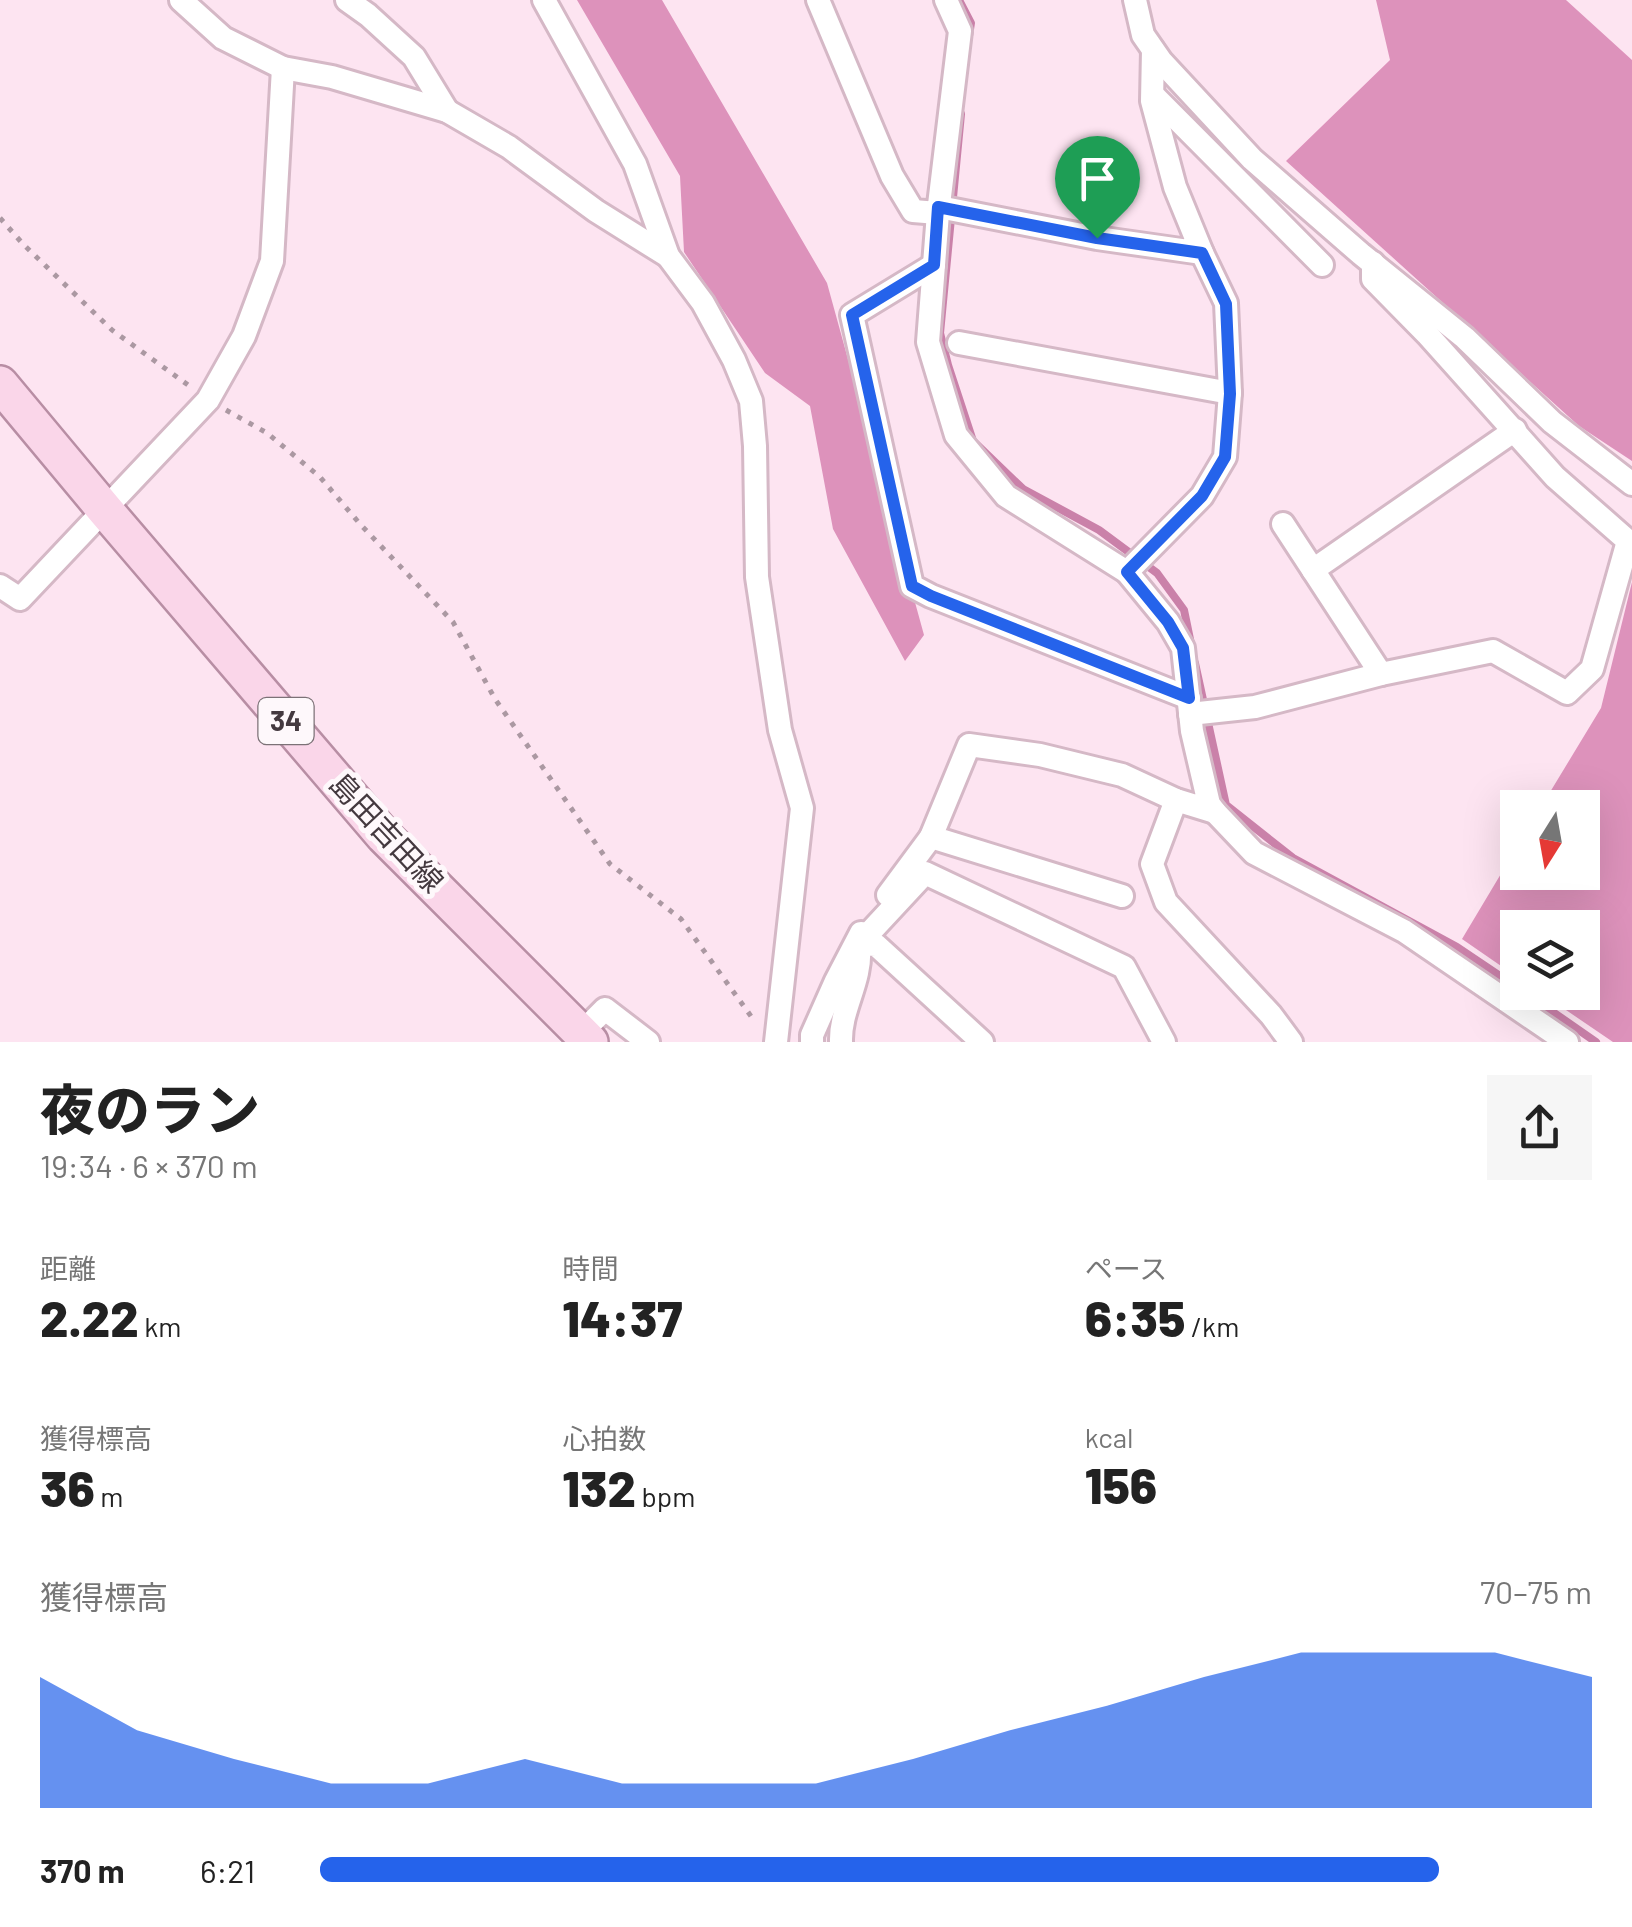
<!DOCTYPE html>
<html lang="ja">
<head>
<meta charset="utf-8">
<style>
  body { margin:0; font-family:Barlow,"Noto Sans JP",sans-serif; background:#f6f6f6; color:#222; height:100vh; display:flex; flex-direction:column; font-size:38px; white-space:nowrap }
  * { box-sizing:border-box; margin:0 }
  p { font-size:32px; color:#767676 }
  .icon { flex:none; width:55px; height:55px; fill:none; stroke:currentColor; stroke-width:2; stroke-linecap:round; stroke-linejoin:round }
  .map { position:relative; height:1042px; overflow:hidden }
  .sheet { display:flex; flex-direction:column; background:#fff; flex:1 }
  .sheet>* { flex:none }
  .needle { width:65px; rotate:191deg }
  .buttons { position:absolute; left:1500px; top:790px; display:grid; gap:20px }
  .buttons a { display:grid; place-items:center; width:100px; height:100px; border-radius:0px; background:#fff; box-shadow:0 10px 40px #0002; font-size:50px }
  .pin { position:absolute; display:grid; place-items:center; width:85px; height:85px; color:#fff; margin:-102px -42px; border-radius:50% 50% 50% 0; rotate:-45deg; box-shadow:0 0 10px #0007 }
  .pin .icon { rotate:45deg }
  .round { display:grid; place-items:center; flex:none; width:105px; height:105px; border-radius:0px; background:#f6f6f6 }
  .head { display:flex; align-items:center; justify-content:space-between; height:170px; padding:0 40px }
  h1 { font-size:55px; font-weight:800; line-height:75px }
  .stats { display:grid; grid-template-columns:repeat(3,1fr); gap:15px; height:170px; padding:10px 40px }
  .stats div { display:grid; align-content:center }
  .stats b { font-size:50px; font-weight:800 }
  .stats small { font-size:28px; font-weight:400 }
  .stats p { font-size:28px }
  .chart { height:280px; padding:20px 40px }
  .chart p { display:flex; justify-content:space-between }
  .chart svg { width:100%; height:180px; margin-top:10px; fill:#2563eb; opacity:.7 }
  ul { padding:0 40px; list-style:none; font-size:32px }
  li { display:grid; grid-template-columns:160px 120px 1fr; align-items:center; height:75px }
  li i { height:25px; border-radius:12px; background:#2563eb }
  .map>svg:first-child { display:block }
  .forest { fill:#dd92bb }
  .lines { fill:none; stroke-linecap:round; stroke-linejoin:round }
  .stream { stroke:#ca81a9; stroke-width:8 }
  .minor-casing { stroke:#d5b8c6; stroke-width:28 }
  .primary-casing { stroke:#b88ea4; stroke-width:40 }
  .path { stroke:#ab98a2; stroke-width:5; stroke-dasharray:5 8; stroke-linecap:butt }
  .minor { stroke:#fff; stroke-width:22 }
  .primary { stroke:#fad6e9; stroke-width:35 }
  .route-casing { stroke:#fff; stroke-width:20 }
  .route { stroke:#2563eb; stroke-width:12 }
  .labels { text-anchor:middle; stroke-width:10; stroke-linejoin:round; paint-order:stroke }
  .shield { fill:#fef8fb; stroke:#7c7277; stroke-width:2.5 }
  .shield-label { font-size:28px; font-weight:bold; fill:#44393f }
  .street-label { font-size:30px; fill:#44393f; stroke:#fef8fb }
</style>
</head>
<body>
<div class="map">
<svg width="1632" height="1042" viewBox="0 0 1632 1042">
  <rect width="100%" height="100%" fill="#fde4f1"/>
  <g class="forest">
    <path d="M577,0H662L827,283L924,635L905,661L833,529L810,406L765,373L684,252L680,176Z"/>
    <path d="M1376,0H1566L1632,60V461L1579,426L1286,161L1390,60Z"/>
    <path d="M1632,582V1042H1613L1541,993L1582,992V928H1518L1517,977L1462,939L1517,847L1518,872H1582V808L1541,807L1601,708Z"/>
  </g>
  <g class="lines">
    <g class="stream">
      <path d="M959,0L971,23L969,36"/>
      <path d="M961,114L940,333L948,365L973,441L1023,489L1099,530L1157,573L1184,610L1191,644"/>
      <path d="M1195,663L1226,805L1293,858L1457,947L1518,988"/>
      <path d="M1524,992L1596,1042"/>
    </g>
    <g class="minor-casing">
      <g id="minor">
        <path d="M181,0L223,38L283,68L332,77L447,111L509,147L596,211L668,256"/>
        <path d="M347,0L368,15L414,57L447,111"/>
        <path d="M544,0L635,164L668,256L703,303L734,360L751,401L755,446L757,577L780,730L802,808L776,1042"/>
        <path d="M818,0L892,176L913,211L938,213L960,31L946,0"/>
        <path d="M1135,0L1143,35L1161,61L1252,159L1361,254L1465,338L1552,422L1632,484"/>
        <path d="M1153,95L1322,265"/>
        <path d="M939,207L1097,238L1202,253L1175,187L1152,101L1153,50"/>
        <path d="M938,213L928,342L956,435L1006,496L1127,572L1202,496L1225,457L1230,393"/>
        <path d="M934,265L852,315L912,586L931,596L1189,698"/>
        <path d="M959,343L1230,393L1226,303L1202,253"/>
        <path d="M1283,524L1381,674"/>
        <path d="M1313,570L1515,430"/>
        <path d="M0,586L20,599L208,400L244,336L272,261L283,68"/>
        <path d="M1190,714L1255,707L1381,674L1493,651L1567,693L1592,669L1628,541L1555,477L1427,334L1373,279V263"/>
        <path d="M1176,800L1152,864L1166,902L1271,1015L1291,1042"/>
        <path d="M1215,812L1254,853L1404,931L1567,1042"/>
        <path d="M888,895L931,837"/>
        <path d="M1122,896L931,837L969,745L1040,755L1122,775L1176,800L1215,812L1209,804L1192,731L1183,648L1168,622L1127,572"/>
        <path d="M859,944L925,873L1124,967L1164,1042"/>
        <path d="M859,944L876,945L982,1042"/>
        <path d="M581,1033L605,1009L648,1042"/>
        <path d="M812,1042V1035L836,981L861,933"/>
        <path d="M841,1042C840,1008 862,982 859,946"/>
      </g>
    </g>
    <g class="primary-casing">
      <path id="primary" d="M0,384L105,510L384,836L590,1042"/>
    </g>
    <g class="path">
      <path d="M0,218L23,244L112,330L188,385"/>
      <path d="M226,410L267,433L320,477L360,524L453,622L495,699L610,864L681,919L753,1019"/>
    </g>
    <use href="#minor" class="minor"/>
    <use href="#primary" class="primary"/>
  </g>
  <g class="lines">
    <g class="route-casing">
      <path id="route" d="M938,207L1097,238L1202,253L1226,304L1230,394L1225,457L1202,496L1127,572L1168,622L1183,648L1189,698L931,596L912,586L852,315L934,265Z"/>
    </g>
    <use href="#route" class="route"/>
  </g>
  <g class="labels">
    <rect class="shield" x="258.5" y="698" width="55" height="46" rx="8"/>
    <g class="shield-label">
      <text x="286" y="731">34</text>
    </g>
    <g class="street-label">
      <text transform="translate(386 833) rotate(47)" y="10">島田吉田線</text>
    </g>
  </g>
</svg>
<div class="buttons">
<a><svg class="needle" viewBox="-14 -14 28 28"><path d="M0-13l5 13h-10z" fill="#e53935"/><path d="M0 13l5-13h-10z" fill="#767676"/></svg></a>
<a><svg class="icon" aria-label="layers" viewBox="0 0 24 24"><path d="M12 4l9 5-9 5-9-5zM3 14l9 5 9-5"/></svg></a>
</div>
<div class="pin" style="left:1097px;top:238px;background:#1e9e55"><svg class="icon" aria-label="arrive" viewBox="0 0 24 24"><path d="M6 21V4h12l-3 4 3 4H6"/></svg></div>
</div>
<section class="sheet">
<div class="head"><div><h1>夜のラン</h1><p>19:34 · 6 × 370 m</p></div><a class="round"><svg class="icon" aria-label="share" viewBox="0 0 24 24"><path d="M12 15V3M7 8l5-5 5 5M5 13v7h14v-7"/></svg></a></div>
<div class="stats">
<div><p>距離</p><b>2.22<small> km</small></b></div>
<div><p>時間</p><b>14:37</b></div>
<div><p>ペース</p><b>6:35<small> /km</small></b></div>
</div>
<div class="stats">
<div><p>獲得標高</p><b>36<small> m</small></b></div>
<div><p>心拍数</p><b>132<small> bpm</small></b></div>
<div><p>kcal</p><b>156</b></div>
</div>
<div class="chart"><p><span>獲得標高</span>70–75 m</p>
<svg viewBox="0 0 160 44" preserveAspectRatio="none"><path d="M0 44V12L10 25L20 32L30 38L40 38L50 32L60 38L70 38L80 38L90 32L100 25L110 19L120 12L130 6L140 6L150 6L160 12V44z"/></svg>
</div>
<ul>
<li><b>370 m</b>6:21<i style="width:88%"></i></li>
</ul>
</section>
</body>
</html>
